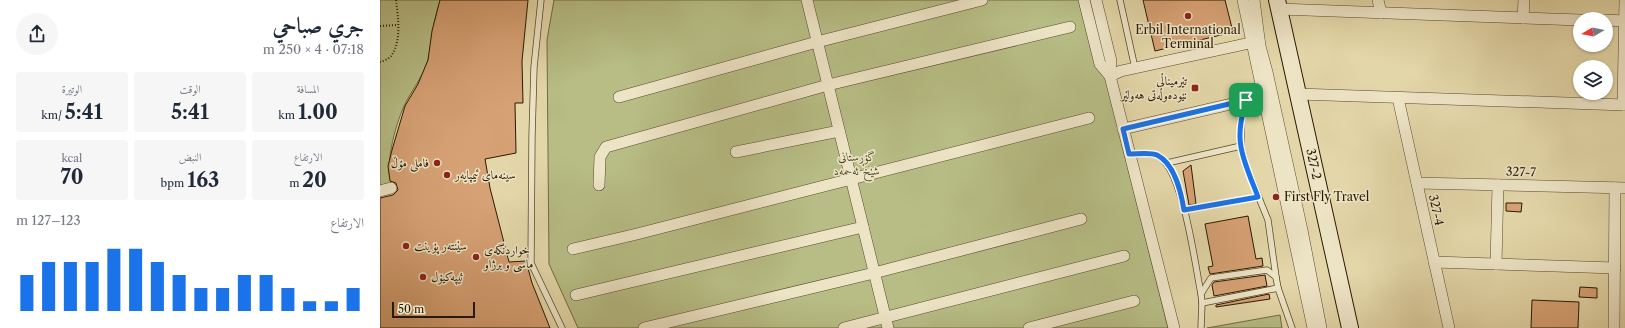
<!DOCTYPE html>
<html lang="ar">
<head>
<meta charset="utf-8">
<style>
  body { margin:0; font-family:"Libre Caslon Text",Amiri,serif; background:#f6f6f7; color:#1f2937; direction:rtl; height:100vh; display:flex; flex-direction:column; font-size:15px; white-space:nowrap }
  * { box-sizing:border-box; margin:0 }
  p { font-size:13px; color:#747a83 }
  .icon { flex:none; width:22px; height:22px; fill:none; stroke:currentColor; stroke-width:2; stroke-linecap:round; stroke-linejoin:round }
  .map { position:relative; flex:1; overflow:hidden; direction:ltr }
  .drawer { display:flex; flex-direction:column; background:#fff; width:380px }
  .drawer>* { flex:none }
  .needle { width:26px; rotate:261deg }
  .fabs { position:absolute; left:1193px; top:12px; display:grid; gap:8px }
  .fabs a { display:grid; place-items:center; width:40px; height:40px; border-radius:50%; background:#fff; box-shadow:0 1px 3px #0004; font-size:20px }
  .scale { position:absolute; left:12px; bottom:10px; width:83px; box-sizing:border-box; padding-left:4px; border:2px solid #2a1a01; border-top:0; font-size:11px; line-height:14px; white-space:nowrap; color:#2a1a01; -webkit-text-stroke:3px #ede4c6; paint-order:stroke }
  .pin { position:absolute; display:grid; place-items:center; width:34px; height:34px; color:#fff; margin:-17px; border-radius:8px; box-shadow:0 2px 6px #0006 }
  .round { display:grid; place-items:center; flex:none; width:42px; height:42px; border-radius:21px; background:#f6f6f7 }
  .head { display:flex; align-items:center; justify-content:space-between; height:68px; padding:0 16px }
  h1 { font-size:22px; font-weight:700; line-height:30px }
  .metrics { display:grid; grid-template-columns:repeat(3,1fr); gap:6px; height:68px; padding:4px 16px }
  .metrics div { display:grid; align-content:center; border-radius:4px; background:#f6f6f7; text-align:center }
  .metrics b { font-size:20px; font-weight:700 }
  .metrics small { font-size:11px; font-weight:400 }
  .metrics p { font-size:11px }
  .chart { height:112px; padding:8px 16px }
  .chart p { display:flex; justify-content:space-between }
  .chart svg { width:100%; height:72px; margin-top:4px; stroke:#1a73e8; stroke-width:6 }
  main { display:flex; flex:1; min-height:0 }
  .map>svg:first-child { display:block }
  .green { fill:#b7bd85; stroke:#706c43 }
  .building { fill:#d6a174; stroke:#2a1a01 }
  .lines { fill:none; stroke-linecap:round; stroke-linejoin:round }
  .lane-casing { stroke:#58492b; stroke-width:7 }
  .street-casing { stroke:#58492b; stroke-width:12 }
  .secondary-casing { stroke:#2a1a01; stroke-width:18 }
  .path { stroke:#2a1a01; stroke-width:2; stroke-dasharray:1 2; stroke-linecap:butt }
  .lane { stroke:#ede4c6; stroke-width:5.5 }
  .street { stroke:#ede4c6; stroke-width:11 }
  .secondary { stroke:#ede4c6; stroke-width:16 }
  .route-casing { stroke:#fff; stroke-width:8 }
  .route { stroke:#1a73e8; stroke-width:5 }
  .poi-dot { fill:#8f2418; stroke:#ede4c6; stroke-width:1.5 }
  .labels { text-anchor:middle; stroke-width:3; stroke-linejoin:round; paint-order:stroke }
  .poi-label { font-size:12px; fill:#2a1a01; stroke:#ede4c6; text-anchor:start }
  .park-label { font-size:12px; font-style:italic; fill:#544b29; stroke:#ede4c6 }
  .street-label { font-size:12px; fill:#2a1a01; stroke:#ede4c6 }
</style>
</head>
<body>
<main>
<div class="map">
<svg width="1245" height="328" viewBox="0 0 1245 328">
  <rect width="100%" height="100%" fill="#e3d6a8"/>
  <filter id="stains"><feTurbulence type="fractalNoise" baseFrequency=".005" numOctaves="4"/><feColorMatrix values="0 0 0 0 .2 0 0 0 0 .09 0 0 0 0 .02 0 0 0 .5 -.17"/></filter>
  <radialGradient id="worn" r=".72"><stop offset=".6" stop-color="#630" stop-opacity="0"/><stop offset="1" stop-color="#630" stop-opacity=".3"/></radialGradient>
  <g class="green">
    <path d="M0,0H60C57,11 54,22 52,33C51,42 50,51 48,60C43,77 31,91 24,106C15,126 3,169 13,189L0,192Z"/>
    <path d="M174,0H706L788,328H198L169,264L167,40Z"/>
    <path d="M900,315L902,328H827Z"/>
  </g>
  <g class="building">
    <path d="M60,0H148L142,61L143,103H135L136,153L105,159L110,188L129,262L146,261L152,283L170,328H0V198L13,195L18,190L16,183L10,181L8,166L12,150L25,106L38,84L48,60L52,31Z"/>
    <path d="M763,0H845L853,32L775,51Z"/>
    <path d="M811,165L816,204L809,205L803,171Z"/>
    <path d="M1126,203H1142L1141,212L1126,211Z"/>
    <path d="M868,216L876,259L882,258L883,266L830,274L828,267L833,266L825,224Z"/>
    <path d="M885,275L887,286L834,296L832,285L834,282Z"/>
    <path d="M1200,287L1217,288V298L1199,297Z"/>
    <path d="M889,294L890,299L836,307V305Z"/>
    <path d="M1152,300L1199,302L1198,328H1151Z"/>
  </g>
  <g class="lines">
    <g class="lane-casing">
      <g id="lane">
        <path d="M161,0L154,67L152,136L151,263L182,328"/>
        <path d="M740,0L755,68"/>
        <path d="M865,101L861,121V146L866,166L888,220L896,277"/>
        <path d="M749,154C757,154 770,152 777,155C803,167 815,265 821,294"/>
        <path d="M787,163L861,146"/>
        <path d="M804,210L878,197"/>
        <path d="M822,303L898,288"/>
        <path d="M821,328L822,303L821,294L831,278L887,270L896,277L898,288L912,328"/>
      </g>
    </g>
    <g class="street-casing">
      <g id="street">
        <path d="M427,0L508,328"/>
        <path d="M704,0L720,64L730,76L731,61L716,0"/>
        <path d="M863,0L933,328"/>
        <path d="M874,0L880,46L887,72L922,230L941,328"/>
        <path d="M998,0L1001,13"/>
        <path d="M899,9L1200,20"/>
        <path d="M1143,18L1144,0"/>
        <path d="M1226,20L1244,21"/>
        <path d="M918,94L1245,105"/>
        <path d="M239,97L437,42L602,0"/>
        <path d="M1018,98L1069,328"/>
        <path d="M1243,105L1245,0"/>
        <path d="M743,129L890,95"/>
        <path d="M356,152L459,131"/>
        <path d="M1037,183L1245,188"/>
        <path d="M219,185L220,157L226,147L448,85L690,27"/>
        <path d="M0,191L11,188"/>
        <path d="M193,249L257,234L709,118"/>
        <path d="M1054,262L1235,268"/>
        <path d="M1116,264L1118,185"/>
        <path d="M196,295L483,227"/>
        <path d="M264,328L494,273L701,219"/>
        <path d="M464,328L744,256"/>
        <path d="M649,328L754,301"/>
        <path d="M794,328L730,76L741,71L879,41"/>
        <path d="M1234,328L1235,188"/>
      </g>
    </g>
    <g class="secondary-casing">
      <g id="secondary">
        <path id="s1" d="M897,0L970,328"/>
      </g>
    </g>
    <g class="path">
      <path d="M0,26L18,25"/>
      <path d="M0,62C3,61 9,59 11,56C22,41 18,17 16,0"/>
    </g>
    <use href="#lane" class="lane"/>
    <use href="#street" class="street"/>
    <use href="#secondary" class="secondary"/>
  </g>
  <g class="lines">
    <g class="route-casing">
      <path id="route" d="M866,100C862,115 858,131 861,147C864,164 872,181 878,197L804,210C801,192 795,164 777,155C770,152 757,154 749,154L743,129Z"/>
    </g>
    <use href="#route" class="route"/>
  </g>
  <g class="poi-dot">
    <circle cx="808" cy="16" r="4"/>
    <rect x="811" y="84" width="8" height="8" rx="2"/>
    <circle cx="57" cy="163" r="4"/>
    <circle cx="67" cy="175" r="4"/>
    <circle cx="896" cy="197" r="4"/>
    <circle cx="26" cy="246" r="4"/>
    <circle cx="96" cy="257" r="4"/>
    <circle cx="43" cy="277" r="4"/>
  </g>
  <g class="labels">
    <g class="poi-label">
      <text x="808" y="34" text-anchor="middle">Erbil International<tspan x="808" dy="14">Terminal</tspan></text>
      <text x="807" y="85" text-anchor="end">تێرمیناڵی<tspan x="807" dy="14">نێودەوڵەتی هەولێر</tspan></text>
      <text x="49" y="167" text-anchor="end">فاملی مۆڵ</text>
      <text x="75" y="179">سینەمای ئیمپایەر</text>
      <text x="904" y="201">First Fly Travel</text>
      <text x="34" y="250">سێنتەر پۆینت</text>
      <text x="104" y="254">خواردنگەی<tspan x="104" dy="14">ماسی و برژاو</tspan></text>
      <text x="51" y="281">ئیپەکیۆل</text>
    </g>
    <g class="park-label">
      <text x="477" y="161">گۆڕستانی<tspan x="477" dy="14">شێخ ئەحمەد</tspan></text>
    </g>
    <g class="street-label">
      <text dy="4" stroke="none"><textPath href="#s1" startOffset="168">327-2</textPath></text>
      <text transform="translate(1141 172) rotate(2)" y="4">327-7</text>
      <text transform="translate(1056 210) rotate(78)" y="4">327-4</text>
    </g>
  </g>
  <rect width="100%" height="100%" filter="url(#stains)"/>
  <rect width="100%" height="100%" fill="url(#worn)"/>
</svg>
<div class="fabs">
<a><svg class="needle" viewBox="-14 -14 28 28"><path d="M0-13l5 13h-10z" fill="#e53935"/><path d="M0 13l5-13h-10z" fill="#747a83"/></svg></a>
<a><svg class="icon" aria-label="layers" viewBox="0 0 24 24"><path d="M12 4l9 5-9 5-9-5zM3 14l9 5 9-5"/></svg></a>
</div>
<div class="scale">50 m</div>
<div class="pin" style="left:866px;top:100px;background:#1e9e55"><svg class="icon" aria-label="arrive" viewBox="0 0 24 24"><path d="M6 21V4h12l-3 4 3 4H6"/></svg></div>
</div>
<section class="drawer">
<div class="head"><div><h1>جري صباحي</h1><p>07:18 · 4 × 250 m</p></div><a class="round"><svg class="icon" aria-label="share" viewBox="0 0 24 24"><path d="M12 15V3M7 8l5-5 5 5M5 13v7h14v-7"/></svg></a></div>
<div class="metrics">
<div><p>المسافة</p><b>1.00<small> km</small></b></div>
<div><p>الوقت</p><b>5:41</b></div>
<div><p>الوتيرة</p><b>5:41<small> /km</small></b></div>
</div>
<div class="metrics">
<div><p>الارتفاع</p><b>20<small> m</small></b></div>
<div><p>النبض</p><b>163<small> bpm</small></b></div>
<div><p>kcal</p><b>70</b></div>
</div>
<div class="chart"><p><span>الارتفاع</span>123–127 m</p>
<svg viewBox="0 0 160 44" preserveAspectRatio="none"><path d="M5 44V22M15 44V14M25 44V14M35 44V14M45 44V6M55 44V6M65 44V14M75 44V22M85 44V30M95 44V30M105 44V22M115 44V22M125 44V30M135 44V38M145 44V38M155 44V30"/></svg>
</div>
</section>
</main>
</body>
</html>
